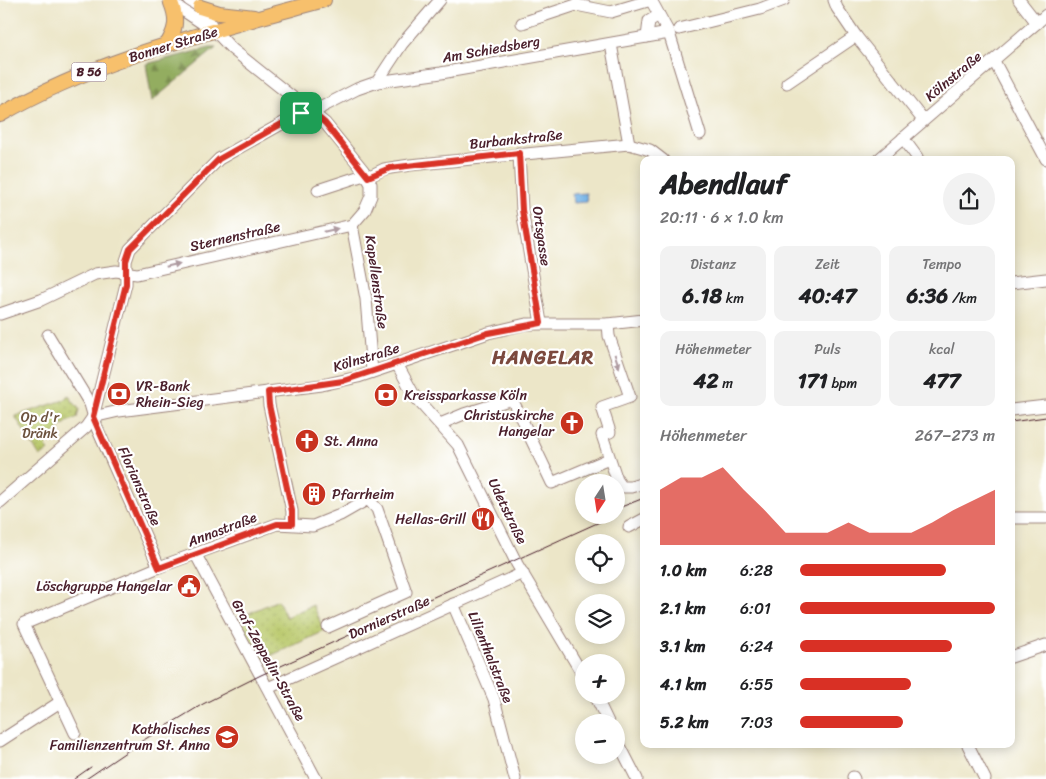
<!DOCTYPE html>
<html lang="de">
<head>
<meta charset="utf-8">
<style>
  body { margin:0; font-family:Sriracha,sans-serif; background:#f2f2f2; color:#202124; height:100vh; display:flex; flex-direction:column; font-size:19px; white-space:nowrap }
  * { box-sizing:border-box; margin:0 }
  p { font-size:16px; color:#757577 }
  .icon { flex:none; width:28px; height:28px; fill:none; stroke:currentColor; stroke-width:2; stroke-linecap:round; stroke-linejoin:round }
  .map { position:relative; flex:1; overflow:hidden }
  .details { position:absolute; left:640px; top:156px; width:375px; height:592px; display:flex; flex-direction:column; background:#fff; border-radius:10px; box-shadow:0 2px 12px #0003 }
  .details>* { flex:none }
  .needle { width:32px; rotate:192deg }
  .buttons { position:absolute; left:575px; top:474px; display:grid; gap:10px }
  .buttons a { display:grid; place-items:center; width:50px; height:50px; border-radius:50%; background:#fff; box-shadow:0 2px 12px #0003; font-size:25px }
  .pin { position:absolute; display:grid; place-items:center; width:42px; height:42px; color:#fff; margin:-21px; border-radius:10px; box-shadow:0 2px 8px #0006 }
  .round { display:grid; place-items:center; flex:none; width:52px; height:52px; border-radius:26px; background:#f2f2f2 }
  .headline { display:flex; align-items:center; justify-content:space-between; height:85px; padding:0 20px }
  h1 { font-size:28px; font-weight:800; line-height:38px }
  .metrics { display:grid; grid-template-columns:repeat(3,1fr); gap:8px; height:85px; padding:5px 20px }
  .metrics div { display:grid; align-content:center; border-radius:10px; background:#f2f2f2; text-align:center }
  .metrics b { font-size:21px; font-weight:800 }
  .metrics small { font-size:14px; font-weight:400 }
  .metrics p { font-size:14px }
  .chart { height:140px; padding:10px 20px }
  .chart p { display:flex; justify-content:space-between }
  .chart svg { width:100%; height:90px; margin-top:5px; fill:#d93025; opacity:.7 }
  ul { padding:0 20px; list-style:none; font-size:16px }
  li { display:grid; grid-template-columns:80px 60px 1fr; align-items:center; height:38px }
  li i { height:12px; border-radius:6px; background:#d93025 }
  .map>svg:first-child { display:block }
  .forest { fill:url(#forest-firs); stroke:#6e6646 }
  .park { fill:url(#park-dots); stroke:#82744c }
  .water { fill:#71b1e5; stroke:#5e6888 }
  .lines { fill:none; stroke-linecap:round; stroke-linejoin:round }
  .minor-casing { stroke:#9b827a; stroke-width:13 }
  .major-casing { stroke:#9b827a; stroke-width:16 }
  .minor { stroke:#fff; stroke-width:11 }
  .major { stroke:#f7c06c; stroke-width:14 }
  .tram { stroke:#4a1f2b; stroke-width:1 }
  .oneway { fill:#ae9aa0 }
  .route-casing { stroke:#fff; stroke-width:10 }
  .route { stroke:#d93025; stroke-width:6 }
  .labels { text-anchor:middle; stroke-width:4.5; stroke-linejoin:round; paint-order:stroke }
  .shield { fill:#fff; stroke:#80626b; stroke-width:1 }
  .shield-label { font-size:12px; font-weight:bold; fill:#4a1f2b }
  .street-label { font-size:14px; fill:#4a1f2b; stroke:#fff }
  .poi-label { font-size:14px; fill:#4a1f2b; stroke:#fff; text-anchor:start }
  .park-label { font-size:14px; fill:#6c523e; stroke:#fff }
  .district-label { font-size:19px; font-weight:bold; letter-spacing:1px; fill:#7b493e; stroke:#fff }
</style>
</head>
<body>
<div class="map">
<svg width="1046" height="779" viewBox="0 0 1046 779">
  <defs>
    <pattern id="forest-firs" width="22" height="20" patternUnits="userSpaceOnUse" patternTransform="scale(1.25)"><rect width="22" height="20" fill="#93ad60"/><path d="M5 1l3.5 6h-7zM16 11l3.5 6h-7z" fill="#7a8c4f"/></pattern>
    <pattern id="park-dots" width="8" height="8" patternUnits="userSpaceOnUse" patternTransform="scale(1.25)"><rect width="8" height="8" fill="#bac96c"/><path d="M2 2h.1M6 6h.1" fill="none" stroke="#a1ac5e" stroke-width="1.8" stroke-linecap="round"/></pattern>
  </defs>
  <rect width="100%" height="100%" fill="#fff"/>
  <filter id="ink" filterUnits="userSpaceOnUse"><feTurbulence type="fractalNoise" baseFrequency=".02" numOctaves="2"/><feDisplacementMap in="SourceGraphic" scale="10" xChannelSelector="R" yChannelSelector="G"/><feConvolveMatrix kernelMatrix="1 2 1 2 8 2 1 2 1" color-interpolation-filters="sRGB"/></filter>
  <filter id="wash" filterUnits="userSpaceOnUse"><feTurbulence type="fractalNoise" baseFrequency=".0096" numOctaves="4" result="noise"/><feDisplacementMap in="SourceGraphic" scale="20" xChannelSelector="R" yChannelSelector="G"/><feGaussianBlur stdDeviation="1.12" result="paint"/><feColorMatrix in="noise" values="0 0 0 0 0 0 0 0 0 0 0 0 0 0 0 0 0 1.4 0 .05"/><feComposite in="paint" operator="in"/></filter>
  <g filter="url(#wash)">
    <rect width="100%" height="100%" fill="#ece6c8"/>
    <path class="forest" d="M210,48H216L152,101L146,64Z"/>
    <g class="park">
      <path d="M68,395L79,409L77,418C66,420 48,436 46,447L49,450L40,457L15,416L64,400Z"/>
      <path d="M278,600L286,617L313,605L325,631L261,660L238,618Z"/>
    </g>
    <path class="water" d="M586,193L587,202L573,203L572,194Z"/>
  </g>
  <g filter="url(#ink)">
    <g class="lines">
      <g class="minor-casing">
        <g id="minor">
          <path d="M189,0L200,7L215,31L232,49L325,123L363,170L371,184V196L365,210L352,225"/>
          <path d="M834,0L837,8L856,36L923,120"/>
          <path d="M1019,0L1037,23"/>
          <path d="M169,1L214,31"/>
          <path d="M522,23L576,5L611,12L651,0L669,33"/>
          <path d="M679,29L760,9L784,0"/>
          <path d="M647,37L649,21L659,15"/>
          <path d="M611,44L629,144"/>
          <path d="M994,61L1046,159"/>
          <path d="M377,82L441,73L669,33L700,134"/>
          <path d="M787,83L856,36"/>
          <path d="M314,114L322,107L357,89L377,82L402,44L440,0"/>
          <path d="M903,138L917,157"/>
          <path d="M519,153L522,210L541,323"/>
          <path d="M878,160L1046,15"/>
          <path d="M368,177L384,169L410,165L629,144L650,150L663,160"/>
          <path d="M318,190L367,174"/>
          <path d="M352,225L366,299L372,372"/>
          <path d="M1011,283L1046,279"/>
          <path d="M0,314L41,300L95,274L116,271L137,274L352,225"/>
          <path d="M608,324L609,336L630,397L602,407L610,432L602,435L617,480L622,487H631L644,483"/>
          <path d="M48,335L90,404L97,428L159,567"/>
          <path d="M397,364L415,397L458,445L517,564L584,677"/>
          <path d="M268,392L269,405L292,511V524"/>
          <path d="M1011,410L1046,406"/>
          <path d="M93,417L119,411L322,385L358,377L488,333L526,324H608L644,320"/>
          <path d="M440,424L464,414L512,399L552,483L609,459"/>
          <path d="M0,502L86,427L93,417L126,284V261L130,249L219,159L308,109"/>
          <path d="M1011,518H1046"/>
          <path d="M629,527L644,519"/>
          <path d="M196,555L316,779"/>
          <path d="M453,604L494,699L515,779"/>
          <path d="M1011,657L1046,645"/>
          <path d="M268,688L523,573"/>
          <path d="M595,695L608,722"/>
          <path d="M75,733L24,624L159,567L277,524L313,526L340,515L368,499L377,509L406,592L328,627"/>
          <path d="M616,738L637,779"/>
          <path d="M0,741L60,702"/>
          <path d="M968,745L985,779"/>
          <path d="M853,777L854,779"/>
        </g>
      </g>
      <g class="major-casing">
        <g id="major">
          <path d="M200,7L219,13L254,17"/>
          <path d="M166,46C176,30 178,20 171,3"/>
          <path d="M0,115C100,57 214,31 324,0"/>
        </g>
      </g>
      <use href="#minor" class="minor"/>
      <use href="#major" class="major"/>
      <g class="tram">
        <path d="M1011,422L1046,417"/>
        <path d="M616,509L644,498"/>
        <path d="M74,779L91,767"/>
        <path d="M86,779L142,741L203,704L261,675L615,515"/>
      </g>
    </g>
    <defs><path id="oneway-solid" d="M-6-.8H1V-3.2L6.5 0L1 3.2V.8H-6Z" transform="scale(1.25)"/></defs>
    <g class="oneway">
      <use href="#oneway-solid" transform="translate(331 230) rotate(-13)"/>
      <use href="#oneway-solid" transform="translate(173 265) rotate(-13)"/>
      <use href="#oneway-solid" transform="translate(617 361) rotate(71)"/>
    </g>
  </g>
  <g class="lines" filter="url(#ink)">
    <g class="route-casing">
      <path id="route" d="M308,109L325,123L368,177L390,168L519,153L522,210L541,323L488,333L343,381L268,392L269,405L292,511V524H277L159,568L93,417L126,284V261L130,249L219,159Z"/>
    </g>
    <use href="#route" class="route"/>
  </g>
  <defs>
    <g id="bank-disc" transform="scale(1.25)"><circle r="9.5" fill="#c8321e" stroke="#fff"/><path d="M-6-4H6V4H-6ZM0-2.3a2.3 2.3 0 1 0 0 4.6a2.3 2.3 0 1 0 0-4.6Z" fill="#fff"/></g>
    <g id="church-disc" transform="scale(1.25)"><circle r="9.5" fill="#c8321e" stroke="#fff"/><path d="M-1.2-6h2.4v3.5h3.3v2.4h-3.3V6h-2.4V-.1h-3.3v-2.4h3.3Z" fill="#fff"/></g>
    <g id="building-disc" transform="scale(1.25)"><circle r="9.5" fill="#c8321e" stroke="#fff"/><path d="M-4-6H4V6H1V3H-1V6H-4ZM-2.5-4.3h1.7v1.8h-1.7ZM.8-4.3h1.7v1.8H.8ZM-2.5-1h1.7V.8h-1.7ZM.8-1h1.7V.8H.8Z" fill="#fff"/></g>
    <g id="restaurant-disc" transform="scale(1.25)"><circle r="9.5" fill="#c8321e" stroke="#fff"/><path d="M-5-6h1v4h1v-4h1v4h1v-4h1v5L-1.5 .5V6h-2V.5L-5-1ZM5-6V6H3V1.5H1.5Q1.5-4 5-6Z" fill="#fff"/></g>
    <g id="civic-disc" transform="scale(1.25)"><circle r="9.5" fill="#c8321e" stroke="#fff"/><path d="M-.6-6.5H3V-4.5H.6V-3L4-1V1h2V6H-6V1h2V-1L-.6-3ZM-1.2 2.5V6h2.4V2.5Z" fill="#fff"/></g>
    <g id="school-disc" transform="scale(1.25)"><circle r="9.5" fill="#c8321e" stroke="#fff"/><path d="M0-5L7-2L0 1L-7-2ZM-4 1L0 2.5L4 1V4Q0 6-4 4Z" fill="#fff"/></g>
  </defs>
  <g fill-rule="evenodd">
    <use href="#bank-disc" x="119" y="394"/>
    <use href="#bank-disc" x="386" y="395"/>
    <use href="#church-disc" x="572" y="423"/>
    <use href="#church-disc" x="307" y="441"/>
    <use href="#building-disc" x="314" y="494"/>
    <use href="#restaurant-disc" x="483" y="519"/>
    <use href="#civic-disc" x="189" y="586"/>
    <use href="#school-disc" x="227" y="737"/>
  </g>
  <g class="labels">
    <rect class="shield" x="71.5" y="62.5" width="35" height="19" rx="4"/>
    <g class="shield-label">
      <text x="89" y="76">B 56</text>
    </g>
    <g class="street-label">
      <text transform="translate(173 44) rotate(-17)" y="5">Bonner Straße</text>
      <text transform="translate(491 49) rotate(-10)" y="5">Am Schiedsberg</text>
      <text transform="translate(953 76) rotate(-40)" y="5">Kölnstraße</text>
      <text transform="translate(516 139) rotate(-6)" y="5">Burbankstraße</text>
      <text transform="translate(235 236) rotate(-13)" y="5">Sternenstraße</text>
      <text transform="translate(542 236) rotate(82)" y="5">Ortsgasse</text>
      <text transform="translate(377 282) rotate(82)" y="5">Kapellenstraße</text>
      <text transform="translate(366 357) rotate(-17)" y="5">Kölnstraße</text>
      <text transform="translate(140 486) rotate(66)" y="5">Florianstraße</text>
      <text transform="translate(508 511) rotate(64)" y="5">Udetstraße</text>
      <text transform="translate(222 529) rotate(-21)" y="5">Annastraße</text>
      <text transform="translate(389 617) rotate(-24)" y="5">Dornierstraße</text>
      <text transform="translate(491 657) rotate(68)" y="5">Lilienthalstraße</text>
      <text transform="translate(269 660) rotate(61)" y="5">Graf-Zeppelin-Straße</text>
    </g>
    <g class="poi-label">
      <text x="136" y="391">VR-Bank<tspan x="136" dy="16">Rhein-Sieg</tspan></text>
      <text x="404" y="400">Kreissparkasse Köln</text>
      <text x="554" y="420" text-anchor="end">Christuskirche<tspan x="554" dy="16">Hangelar</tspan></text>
      <text x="324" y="446">St. Anna</text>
      <text x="332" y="499">Pfarrheim</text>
      <text x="466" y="524" text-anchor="end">Hellas-Grill</text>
      <text x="172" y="591" text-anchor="end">Löschgruppe Hangelar</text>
      <text x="210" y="734" text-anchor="end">Katholisches<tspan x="210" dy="16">Familienzentrum St. Anna</tspan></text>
    </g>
    <g class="park-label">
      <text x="40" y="422">Op d'r<tspan x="40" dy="16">Dränk</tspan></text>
    </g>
    <g class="district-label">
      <text x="543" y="364">HANGELAR</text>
    </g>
  </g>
</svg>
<div class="buttons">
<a><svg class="needle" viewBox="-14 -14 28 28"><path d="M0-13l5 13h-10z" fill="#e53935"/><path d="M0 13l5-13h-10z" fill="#757577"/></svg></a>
<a><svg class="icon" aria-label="locate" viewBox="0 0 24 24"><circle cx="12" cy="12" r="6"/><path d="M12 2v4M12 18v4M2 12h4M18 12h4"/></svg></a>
<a><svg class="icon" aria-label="layers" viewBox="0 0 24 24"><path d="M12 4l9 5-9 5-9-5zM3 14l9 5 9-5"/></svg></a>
<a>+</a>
<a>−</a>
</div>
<div class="pin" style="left:301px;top:113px;background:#1e9e55"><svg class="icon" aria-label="arrive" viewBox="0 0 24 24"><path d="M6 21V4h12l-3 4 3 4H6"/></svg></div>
<section class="details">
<div class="headline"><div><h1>Abendlauf</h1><p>20:11 · 6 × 1.0 km</p></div><a class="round"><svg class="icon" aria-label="share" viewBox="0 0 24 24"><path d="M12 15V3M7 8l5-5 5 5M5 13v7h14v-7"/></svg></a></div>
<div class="metrics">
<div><p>Distanz</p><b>6.18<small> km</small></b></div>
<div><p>Zeit</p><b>40:47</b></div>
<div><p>Tempo</p><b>6:36<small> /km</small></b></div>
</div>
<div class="metrics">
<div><p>Höhenmeter</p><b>42<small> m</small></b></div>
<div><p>Puls</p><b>171<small> bpm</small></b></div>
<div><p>kcal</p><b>477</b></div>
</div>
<div class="chart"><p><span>Höhenmeter</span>267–273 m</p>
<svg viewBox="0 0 160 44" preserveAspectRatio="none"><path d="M0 44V17L10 11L20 11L30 6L40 17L50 27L60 38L70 38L80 38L90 33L100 38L110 38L120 38L130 33L140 27L150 22L160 17V44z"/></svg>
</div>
<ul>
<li><b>1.0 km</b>6:28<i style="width:75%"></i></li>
<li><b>2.1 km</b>6:01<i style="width:100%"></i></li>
<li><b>3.1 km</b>6:24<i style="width:78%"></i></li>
<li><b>4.1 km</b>6:55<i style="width:57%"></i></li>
<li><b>5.2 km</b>7:03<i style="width:53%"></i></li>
</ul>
</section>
</div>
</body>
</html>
